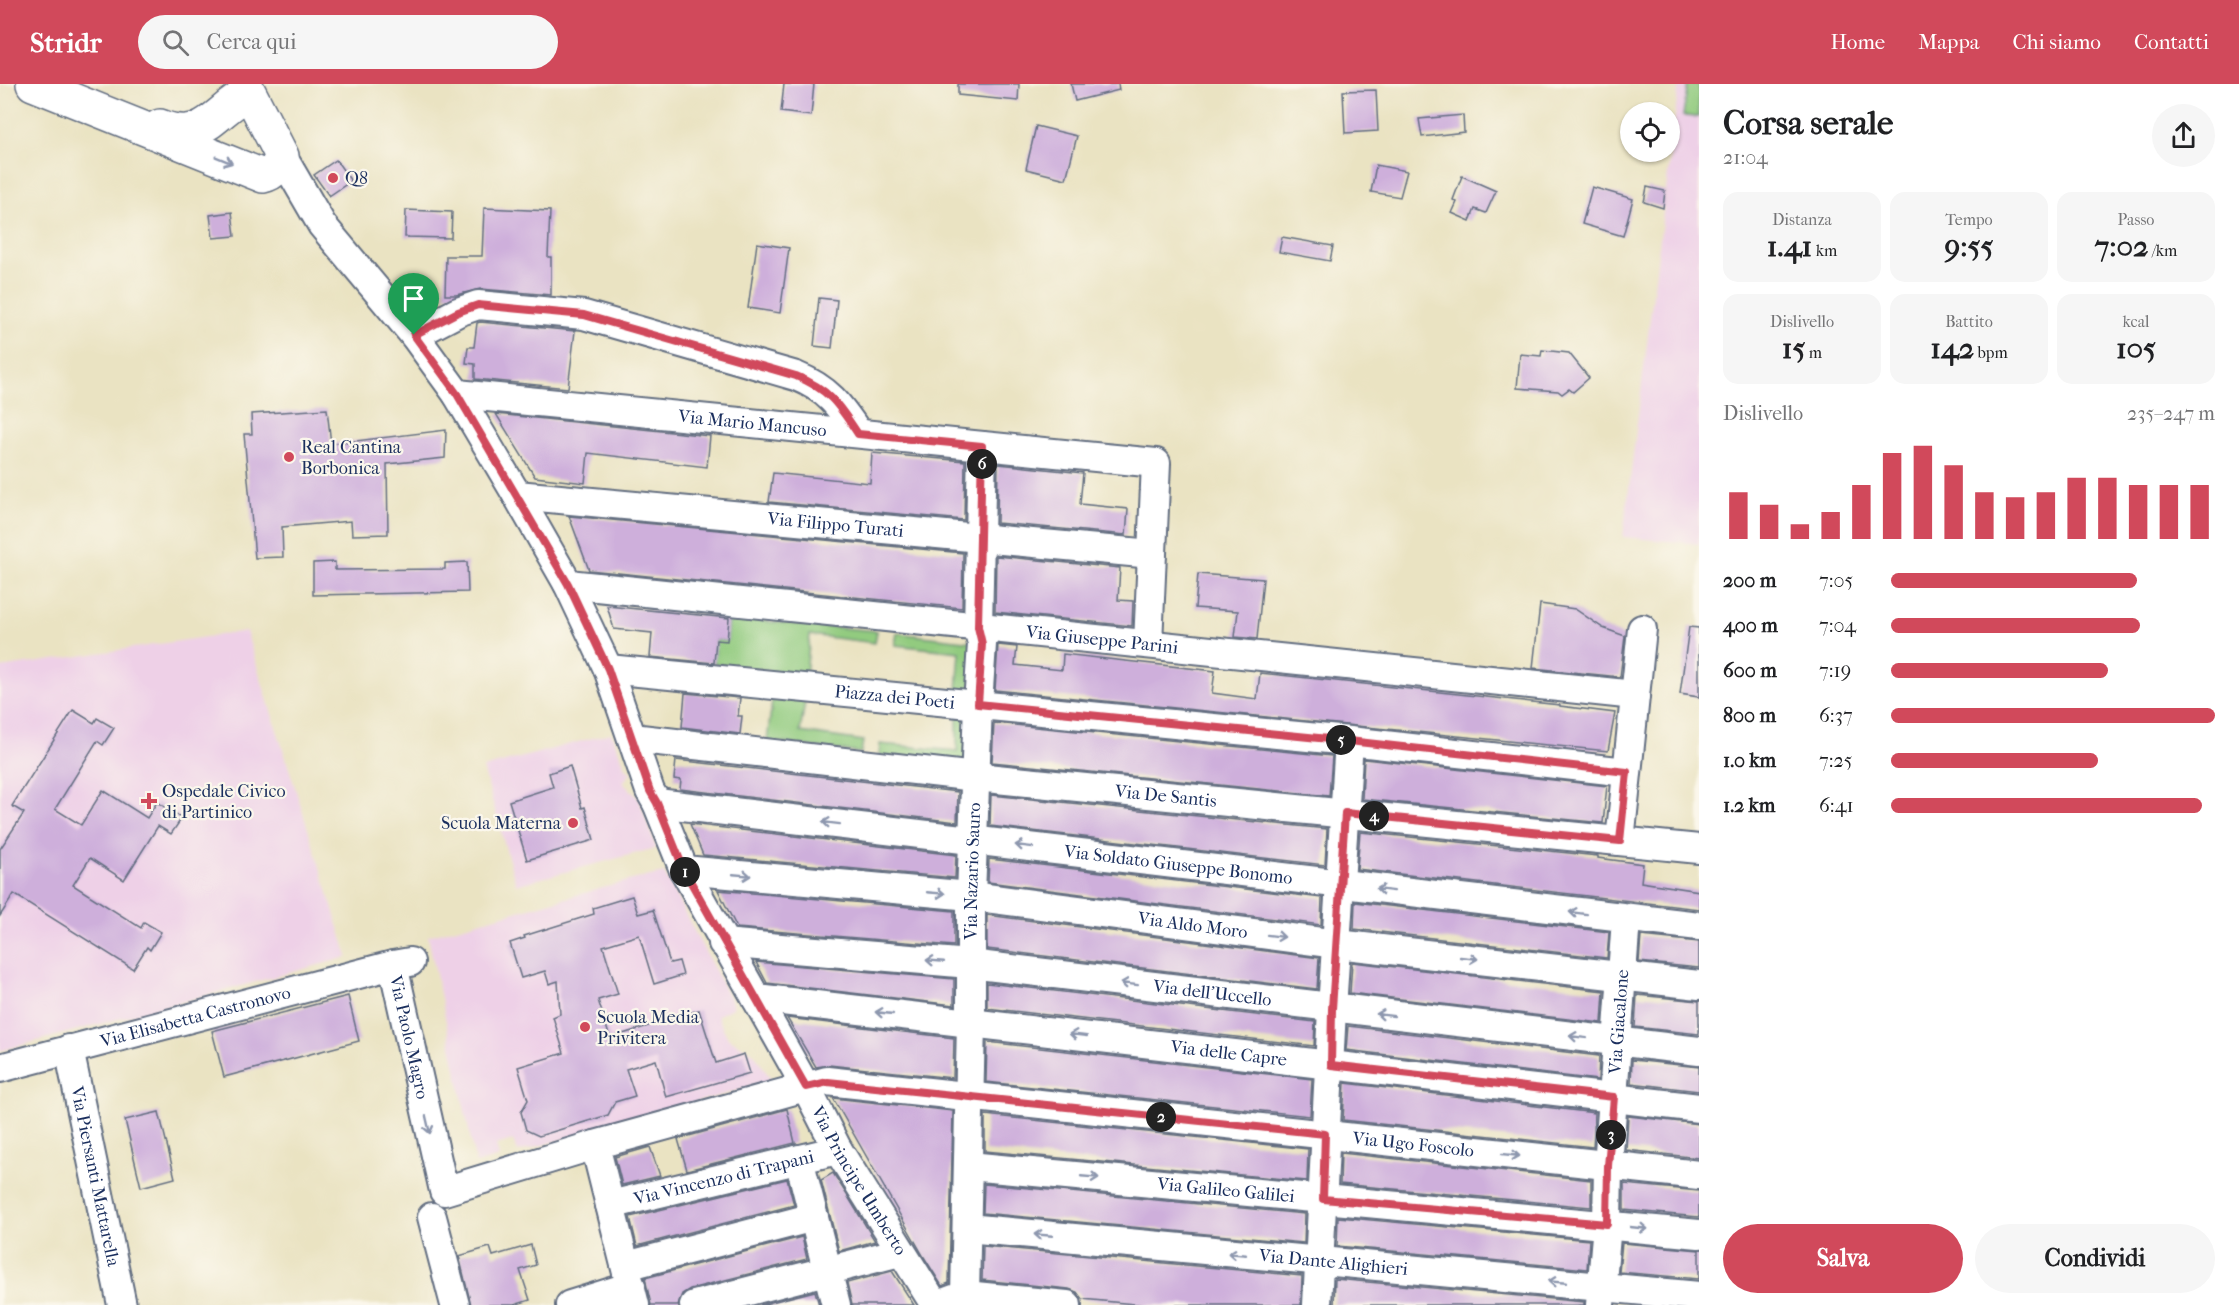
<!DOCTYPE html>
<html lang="it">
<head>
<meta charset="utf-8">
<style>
  body { margin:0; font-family:"IM FELL French Canon",serif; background:#f6f6f6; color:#202124; height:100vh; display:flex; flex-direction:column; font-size:22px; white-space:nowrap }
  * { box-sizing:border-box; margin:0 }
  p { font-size:20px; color:#757577 }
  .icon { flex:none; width:33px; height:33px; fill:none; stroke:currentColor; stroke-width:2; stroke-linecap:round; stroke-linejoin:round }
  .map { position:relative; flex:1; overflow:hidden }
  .details { display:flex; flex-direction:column; background:#fff; width:540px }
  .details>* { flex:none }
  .controls { position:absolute; left:1620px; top:18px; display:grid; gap:12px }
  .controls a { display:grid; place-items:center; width:60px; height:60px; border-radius:50%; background:#fff; box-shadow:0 2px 4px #0004; font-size:30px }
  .pin { position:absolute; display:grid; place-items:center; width:51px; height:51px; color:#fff; margin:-62px -26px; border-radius:50% 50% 50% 0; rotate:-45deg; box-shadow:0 0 6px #0007 }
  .pin .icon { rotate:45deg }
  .km { position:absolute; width:30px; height:30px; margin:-15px; border-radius:50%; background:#222; color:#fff; font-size:16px; line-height:30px; text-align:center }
  .round { display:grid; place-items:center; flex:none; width:63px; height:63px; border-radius:32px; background:#f6f6f6 }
  .head { display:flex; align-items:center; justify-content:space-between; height:102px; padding:0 24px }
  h1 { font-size:33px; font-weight:700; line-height:45px }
  .figures { display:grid; grid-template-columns:repeat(3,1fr); gap:9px; height:102px; padding:6px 24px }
  .figures div { display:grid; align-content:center; border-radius:15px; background:#f6f6f6; text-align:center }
  .figures b { font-size:30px; font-weight:700 }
  .figures small { font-size:16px; font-weight:400 }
  .figures p { font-size:16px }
  .chart { height:168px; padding:12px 24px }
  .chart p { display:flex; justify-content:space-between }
  .chart svg { width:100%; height:108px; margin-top:6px; stroke:#d1495b; stroke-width:6 }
  .button { display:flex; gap:12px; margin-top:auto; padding:12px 24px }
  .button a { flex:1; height:69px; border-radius:36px; background:#d1495b; color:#fff; font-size:24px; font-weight:700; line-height:69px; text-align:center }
  .button a+a { background:#f6f6f6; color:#202124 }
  ul { padding:0 24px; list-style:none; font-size:20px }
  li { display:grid; grid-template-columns:96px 72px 1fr; align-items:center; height:45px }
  li i { height:15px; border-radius:8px; background:#d1495b }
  header { display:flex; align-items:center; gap:36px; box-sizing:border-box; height:84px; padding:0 30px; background:#d1495b; color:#fff }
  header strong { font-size:28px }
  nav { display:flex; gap:33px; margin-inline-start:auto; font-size:21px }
  .search { width:420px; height:54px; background:#f6f6f6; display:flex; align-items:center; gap:15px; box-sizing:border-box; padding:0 21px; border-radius:33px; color:#757577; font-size:22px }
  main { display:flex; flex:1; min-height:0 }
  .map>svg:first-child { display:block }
  .built { fill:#eed0e7 }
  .green { fill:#92cb7f; stroke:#567d6e; stroke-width:1.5 }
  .building { fill:#ceafdb }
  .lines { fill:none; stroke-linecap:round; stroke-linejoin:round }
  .minor-casing { stroke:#636e81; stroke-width:32 }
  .major-casing { stroke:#636e81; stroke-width:36 }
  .minor { stroke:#fff; stroke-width:28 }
  .major { stroke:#fff; stroke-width:33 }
  .oneway { stroke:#8d97ae }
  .route-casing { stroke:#fff; stroke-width:12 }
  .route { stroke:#d1495b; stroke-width:8 }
  .poi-dot { fill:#d1495b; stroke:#fbf7ec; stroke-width:2 }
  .labels { text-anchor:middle; stroke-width:4.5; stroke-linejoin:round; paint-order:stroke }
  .poi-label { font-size:18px; fill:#1b2f5e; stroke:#fbf7ec; text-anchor:start }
  .street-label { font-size:18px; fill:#1b2f5e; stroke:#fbf7ec }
</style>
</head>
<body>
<header>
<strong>Stridr</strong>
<div class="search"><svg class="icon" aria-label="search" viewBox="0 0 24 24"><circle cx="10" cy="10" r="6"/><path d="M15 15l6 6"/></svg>Cerca qui</div>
<nav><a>Home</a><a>Mappa</a><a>Chi siamo</a><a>Contatti</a></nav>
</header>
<main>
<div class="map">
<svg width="1699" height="1221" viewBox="0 0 1699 1221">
  <rect width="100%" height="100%" fill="#fbf7ec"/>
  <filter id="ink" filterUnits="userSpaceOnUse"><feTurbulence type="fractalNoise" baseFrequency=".0167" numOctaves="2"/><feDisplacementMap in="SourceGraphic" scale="12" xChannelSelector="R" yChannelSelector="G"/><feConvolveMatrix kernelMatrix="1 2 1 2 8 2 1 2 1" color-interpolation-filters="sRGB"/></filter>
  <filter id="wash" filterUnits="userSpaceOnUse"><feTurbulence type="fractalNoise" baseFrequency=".008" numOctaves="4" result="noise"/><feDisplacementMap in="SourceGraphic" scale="24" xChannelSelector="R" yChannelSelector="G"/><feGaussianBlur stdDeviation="1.35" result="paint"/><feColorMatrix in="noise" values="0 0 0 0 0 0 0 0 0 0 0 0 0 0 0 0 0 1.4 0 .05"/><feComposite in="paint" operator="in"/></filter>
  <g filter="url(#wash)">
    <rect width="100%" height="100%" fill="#eae3c2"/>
    <g class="built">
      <path d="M1679,0H1699V460L1623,453Z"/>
      <path d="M246,547L348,873L0,967V584Z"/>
      <path d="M611,649L626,684L631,689L623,698L639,715L656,764L516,801L483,684Z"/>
      <path d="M664,789L734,923L717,932L728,954L754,969L772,997L518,1068L513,1056L496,1061L499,1073L476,1080L428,852L632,796Z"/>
    </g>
    <g class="green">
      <path d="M1688,0H1699V33L1683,32Z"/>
      <path d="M729,534L877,547L875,559L810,551L806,591L714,580L716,556L727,557Z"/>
      <path d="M897,549L972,558L971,608L957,607L960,568L895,561Z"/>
      <path d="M773,610L806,612L800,648L863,657L861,669L767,657Z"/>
      <path d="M957,628L970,630L969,681L879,671L880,660L957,667Z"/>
    </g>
    <g id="blocks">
      <g class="building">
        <path d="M784,0H814L811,32L781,28Z"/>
        <path d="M958,0H1019L1018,17L958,11Z"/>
        <path d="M1071,0H1118L1119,6L1075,17Z"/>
        <path d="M1376,6L1378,47L1345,49L1343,7Z"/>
        <path d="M1463,31L1464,48L1422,53L1419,35Z"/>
        <path d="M1036,42L1077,52L1066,95L1026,85Z"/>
        <path d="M336,76L351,97L329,112L314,91Z"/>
        <path d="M1376,81L1407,87L1400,113L1371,108Z"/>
        <path d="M1462,92L1496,107L1486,129L1475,125L1470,137L1452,129L1457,118L1453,116Z"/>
        <path d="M1592,103L1633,115L1623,152L1582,140Z"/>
        <path d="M1647,103L1665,107L1663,124L1644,118Z"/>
        <path d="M484,124L550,127L548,173H551V211L480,205L456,211H445L446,172H482Z"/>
        <path d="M406,126L452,128L451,154L405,153Z"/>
        <path d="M232,128L235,152L213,154L210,131Z"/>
        <path d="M1282,153L1333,162L1330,177L1279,168Z"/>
        <path d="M757,159L789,164L780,229L748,224Z"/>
        <path d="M819,214L837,216L832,264L814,262Z"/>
        <path d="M480,238L575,247L568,304L475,295V280L466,279L468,263H474L477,239Z"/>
        <path d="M1542,266L1569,269L1589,294L1573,308L1569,305L1562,310L1558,307L1517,304L1520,270L1541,272Z"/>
        <path d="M327,325L331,360L446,346L445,374L387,380L388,450L352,451L351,437L282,443L283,473L255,474L244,350H252L251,330Z"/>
        <path d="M496,330L710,352L707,383L588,369L585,399L535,393Z"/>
        <path d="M872,369L965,377L964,436L769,418L773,389L870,399Z"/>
        <path d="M998,380L1083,389L1080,420L1128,425L1126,451L997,439Z"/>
        <path d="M569,432L963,469L962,524L589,486Z"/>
        <path d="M996,472L1120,484L1118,516L1133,517L1132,542L995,528Z"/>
        <path d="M335,478V486L445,485V479L467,478L468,508L313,511V479Z"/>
        <path d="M1198,490L1263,495L1257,555L1235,553L1238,527L1195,524Z"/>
        <path d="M1540,520L1575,525L1603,544L1625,552L1620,593L1533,584Z"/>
        <path d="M607,522L729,534L727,557L716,556L714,579L650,573L652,549L614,545Z"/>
        <path d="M1689,543L1699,544V613L1680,610Z"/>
        <path d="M998,561L1017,563L1015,581L1062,586L1063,570L1215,587L1212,609L1257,615L1260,589L1560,621V622L1615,629L1608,667L995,606Z"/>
        <path d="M685,609L740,614L738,632H742L740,650L682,643Z"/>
        <path d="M73,626L94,639L97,634L114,644L103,661L97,657L55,725L81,741L103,706L147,734L157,718L182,734L171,750L158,742L124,796L90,774L73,801L141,844L144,838L161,848L150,866L147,863L133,885L14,810L0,832V765L24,729L12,722Z"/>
        <path d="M994,639L1332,672L1329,712L992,678Z"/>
        <path d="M1364,675L1607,702L1603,739L1362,715Z"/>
        <path d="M676,676L958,708L957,738L680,705L681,696L674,695Z"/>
        <path d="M570,682L582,724L585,723L594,756L527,776L509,717L553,703L549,689Z"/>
        <path d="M991,711L1327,745L1325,781L990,742Z"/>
        <path d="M690,740L956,771L955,794L703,771Z"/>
        <path d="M1360,748L1598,772V774L1643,780L1641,798L1699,807V825L1357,785Z"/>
        <path d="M989,775L1322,814L1321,841L988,798Z"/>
        <path d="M718,806L954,827V862L737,844Z"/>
        <path d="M632,812L638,830L653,826L670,879L679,877L683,891L654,900L639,851L603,862L618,910L598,916L610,954L699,926L716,979L744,970L750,989L666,1013L656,976L626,985L635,1012L615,1018L608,1031L539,1052L526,1046L521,1028L528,1016L518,983L564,969L553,933L560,930L558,897L549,900L545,887L521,894L510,859L525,854L524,852L594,830L593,824Z"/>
        <path d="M1355,818L1609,848L1607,874L1354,845Z"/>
        <path d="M987,831L1319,874L1317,905L987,865Z"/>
        <path d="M1641,852L1699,858V884L1639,878Z"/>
        <path d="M756,878L954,895V921L767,899Z"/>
        <path d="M1352,878L1604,907L1602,939L1350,909Z"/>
        <path d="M987,899L1315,938L1314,962L987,924Z"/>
        <path d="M1637,911L1699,917V950L1635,943Z"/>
        <path d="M348,912L359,957L224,993L212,947Z"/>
        <path d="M787,934L954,954L953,994L829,981L816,983Z"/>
        <path d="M1348,942L1599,972L1598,996L1346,966Z"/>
        <path d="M987,958L1312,995L1310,1032L986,998Z"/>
        <path d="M1632,976L1699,983V1007L1631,999Z"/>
        <path d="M1345,999L1595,1029L1593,1063L1343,1036Z"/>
        <path d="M833,1014L953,1027L949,1199L942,1202L924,1173Z"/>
        <path d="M787,1025L795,1059L687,1086L678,1055Z"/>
        <path d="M159,1028L175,1094L141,1103L125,1036Z"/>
        <path d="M985,1031L1308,1065L1307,1097L985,1067Z"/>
        <path d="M1628,1032L1699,1040V1074L1626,1066Z"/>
        <path d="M650,1063L660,1092L622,1101L615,1073Z"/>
        <path d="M1341,1069L1591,1096V1123L1340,1100Z"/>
        <path d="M833,1089L847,1111L875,1157L839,1167L821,1096Z"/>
        <path d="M787,1095L794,1121L637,1162L630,1133Z"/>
        <path d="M984,1100L1305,1130L1304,1159L983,1129Z"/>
        <path d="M1624,1100L1699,1107V1133L1624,1126Z"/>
        <path d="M1338,1133L1589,1156L1587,1185L1337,1162Z"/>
        <path d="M802,1153L807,1175L690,1205L682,1210L678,1221H651L645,1194Z"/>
        <path d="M1622,1159L1699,1166V1195L1619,1188Z"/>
        <path d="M531,1161L536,1181L520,1186L530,1216L514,1221H471L459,1172L490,1163L493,1172Z"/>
        <path d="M983,1162L1302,1192L1301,1221H1145L1082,1215L1077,1208L1069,1205L982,1196Z"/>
        <path d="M892,1187L914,1221H852L847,1199Z"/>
        <path d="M1335,1195L1584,1218V1221H1334Z"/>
        <path d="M815,1207L819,1221H760Z"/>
      </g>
    </g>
  </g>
  <g filter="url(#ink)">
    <use href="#blocks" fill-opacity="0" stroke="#636e81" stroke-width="1.5"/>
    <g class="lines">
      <g class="minor-casing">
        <g id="minor">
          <path id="s1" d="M282,72L322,141L414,251L457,310L517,411L568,500L608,585L650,707L657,719L684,786L806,1003L838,1066L935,1221"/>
          <path d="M414,251L458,228L478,221L584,231L796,292C828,305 839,321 858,349"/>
          <path id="s2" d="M457,310L1156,379L1148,560"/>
          <path id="s3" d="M517,411L1152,470"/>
          <path id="s4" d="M568,500L1635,611"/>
          <path id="s5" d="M608,585L1349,657L1627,688"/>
          <path id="s6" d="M632,654L976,693L1699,765"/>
          <path id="s7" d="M657,719L1699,842"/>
          <path d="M1620,757L1642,545"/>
          <path id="s8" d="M684,786L971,812L1337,860L1699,901"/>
          <path id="s9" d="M723,859L970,880L1699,967"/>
          <path id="s10" d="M393,881L444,1107L595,1061L827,997L1699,1091"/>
          <path id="s11" d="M756,914L1699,1024"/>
          <path id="s12" d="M69,965L122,1221"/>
          <path id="s13" d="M0,984L393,881L410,878"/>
          <path d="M595,1061L635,1221"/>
          <path d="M799,1075L836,1221"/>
          <path id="s14" d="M969,1082L1699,1150"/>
          <path id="s15" d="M610,1121L838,1066"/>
          <path d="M432,1133L455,1221"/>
          <path id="s16" d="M967,1144L1699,1212"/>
          <path d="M626,1182L814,1133"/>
          <path id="s17" d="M965,1211L971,938V812L978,620L982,560L978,543L982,362"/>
          <path d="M946,1218L965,1211L1067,1221"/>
          <path d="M570,1221L631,1202"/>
          <path d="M694,1221L900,1168"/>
          <path d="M1317,1221L1332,925L1349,657"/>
          <path id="s18" d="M1600,1221L1607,1140L1608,1082L1626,835"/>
        </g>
      </g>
      <g class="major-casing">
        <g id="major">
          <path d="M33,0L263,92C275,89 277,83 282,72L245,0"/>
          <path d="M160,42C205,60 214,27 249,9"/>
        </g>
      </g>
      <use href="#minor" class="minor"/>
      <use href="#major" class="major"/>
    </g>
    <defs><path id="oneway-shaft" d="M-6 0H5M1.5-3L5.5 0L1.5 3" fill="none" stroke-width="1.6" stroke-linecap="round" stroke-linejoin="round" transform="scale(1.5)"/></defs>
    <g class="oneway">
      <use href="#oneway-shaft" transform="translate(224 76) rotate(22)"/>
      <use href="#oneway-shaft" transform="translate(831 739) rotate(-173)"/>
      <use href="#oneway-shaft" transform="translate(1024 762) rotate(-173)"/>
      <use href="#oneway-shaft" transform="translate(742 791) rotate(5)"/>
      <use href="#oneway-shaft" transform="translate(1385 806) rotate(-173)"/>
      <use href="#oneway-shaft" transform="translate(936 809) rotate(5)"/>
      <use href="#oneway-shaft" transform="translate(1578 829) rotate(-173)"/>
      <use href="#oneway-shaft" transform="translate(1276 852) rotate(7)"/>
      <use href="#oneway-shaft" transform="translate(1469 874) rotate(6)"/>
      <use href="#oneway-shaft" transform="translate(935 877) rotate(-175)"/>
      <use href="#oneway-shaft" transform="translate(1129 900) rotate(-173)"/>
      <use href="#oneway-shaft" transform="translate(884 929) rotate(-174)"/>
      <use href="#oneway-shaft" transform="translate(1385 931) rotate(-173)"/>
      <use href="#oneway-shaft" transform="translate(1078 951) rotate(-173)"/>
      <use href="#oneway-shaft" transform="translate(1578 953) rotate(-173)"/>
      <use href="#oneway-shaft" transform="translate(428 1041) rotate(77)"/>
      <use href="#oneway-shaft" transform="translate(1511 1071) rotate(6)"/>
      <use href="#oneway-shaft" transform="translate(1090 1093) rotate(5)"/>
      <use href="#oneway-shaft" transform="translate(1639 1144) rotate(6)"/>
      <use href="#oneway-shaft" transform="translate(1043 1151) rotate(-175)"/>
      <use href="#oneway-shaft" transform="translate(1237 1170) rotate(-175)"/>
      <use href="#oneway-shaft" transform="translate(1557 1198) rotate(-175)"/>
    </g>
  </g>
  <g class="lines" filter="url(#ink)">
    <g class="route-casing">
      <path id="route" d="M478,221L584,231L796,292C829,305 839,321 858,350L982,362L978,543L982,560L978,620L1349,657L1627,688L1620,757L1345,729L1332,925L1331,981L1614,1013L1608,1082L1607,1140L1323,1115L1325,1050L828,998L806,1003L684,786L657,719L650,707L608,585L568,500L457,310L414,251L458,228Z"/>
    </g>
    <use href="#route" class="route"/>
  </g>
  <g class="poi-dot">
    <circle cx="333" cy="94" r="6"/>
    <circle cx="289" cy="373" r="6"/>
    <path d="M146 708h6v6h6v6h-6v6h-6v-6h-6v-6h6z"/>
    <circle cx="573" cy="739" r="6"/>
    <circle cx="585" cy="943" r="6"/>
  </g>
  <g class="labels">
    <g class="poi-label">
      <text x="345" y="100">Q8</text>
      <text x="301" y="369">Real Cantina<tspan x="301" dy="21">Borbonica</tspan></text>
      <text x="162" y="713">Ospedale Civico<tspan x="162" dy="21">di Partinico</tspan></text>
      <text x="561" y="745" text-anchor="end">Scuola Materna</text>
      <text x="597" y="939">Scuola Media<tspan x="597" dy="21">Privitera</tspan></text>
    </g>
    <g class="street-label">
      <text dy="6" stroke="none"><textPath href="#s2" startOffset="297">Via Mario Mancuso</textPath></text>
      <text dy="6" stroke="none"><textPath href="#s3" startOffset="320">Via Filippo Turati</textPath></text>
      <text dy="6" stroke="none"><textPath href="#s4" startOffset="537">Via Giuseppe Parini</textPath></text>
      <text dy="6" stroke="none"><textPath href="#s5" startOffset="288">Piazza dei Poeti</textPath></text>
      <text dy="6" stroke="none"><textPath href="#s6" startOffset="537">Via De Santis</textPath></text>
      <text dy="6" stroke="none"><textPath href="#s7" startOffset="525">Via Soldato Giuseppe Bonomo</textPath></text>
      <text dy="6" stroke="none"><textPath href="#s17" startOffset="424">Via Nazario Sauro</textPath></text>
      <text dy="6" stroke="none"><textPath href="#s8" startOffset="512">Via Aldo Moro</textPath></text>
      <text dy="6" stroke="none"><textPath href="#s9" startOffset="492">Via dell'Uccello</textPath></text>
      <text dy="6" stroke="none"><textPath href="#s13" startOffset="202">Via Elisabetta Castronovo</textPath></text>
      <text dy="6" stroke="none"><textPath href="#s18" startOffset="284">Via Giacalone</textPath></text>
      <text dy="6" stroke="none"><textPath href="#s10" startOffset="74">Via Paolo Magro</textPath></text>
      <text dy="6" stroke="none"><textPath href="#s11" startOffset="476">Via delle Capre</textPath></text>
      <text dy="6" stroke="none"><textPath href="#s10" startOffset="1220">Via Ugo Foscolo</textPath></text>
      <text dy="6" stroke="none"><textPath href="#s12" startOffset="130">Via Piersanti Mattarella</textPath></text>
      <text dy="6" stroke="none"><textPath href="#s15" startOffset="117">Via Vincenzo di Trapani</textPath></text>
      <text dy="6" stroke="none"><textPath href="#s1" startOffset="1182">Via Principe Umberto</textPath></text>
      <text dy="6" stroke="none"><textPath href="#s14" startOffset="258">Via Galileo Galilei</textPath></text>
      <text dy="6" stroke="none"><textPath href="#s16" startOffset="368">Via Dante Alighieri</textPath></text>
    </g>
  </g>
</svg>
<div class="controls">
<a><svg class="icon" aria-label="locate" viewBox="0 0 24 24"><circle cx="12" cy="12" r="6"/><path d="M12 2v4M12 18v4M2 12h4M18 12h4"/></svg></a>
</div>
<div class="pin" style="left:414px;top:251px;background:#1e9e55"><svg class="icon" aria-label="arrive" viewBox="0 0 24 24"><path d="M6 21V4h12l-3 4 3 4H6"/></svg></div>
<b class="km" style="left:685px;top:788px">1</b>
<b class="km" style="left:1161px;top:1033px">2</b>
<b class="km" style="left:1611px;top:1051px">3</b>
<b class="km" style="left:1374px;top:732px">4</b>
<b class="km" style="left:1341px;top:656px">5</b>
<b class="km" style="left:982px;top:380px">6</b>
</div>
<section class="details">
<div class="head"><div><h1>Corsa serale</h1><p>21:04</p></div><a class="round"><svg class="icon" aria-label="share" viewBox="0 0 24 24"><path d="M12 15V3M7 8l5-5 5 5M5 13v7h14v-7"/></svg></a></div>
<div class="figures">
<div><p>Distanza</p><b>1.41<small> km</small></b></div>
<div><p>Tempo</p><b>9:55</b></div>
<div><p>Passo</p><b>7:02<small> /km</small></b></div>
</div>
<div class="figures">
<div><p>Dislivello</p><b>15<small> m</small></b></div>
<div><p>Battito</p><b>142<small> bpm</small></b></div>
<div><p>kcal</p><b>105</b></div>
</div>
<div class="chart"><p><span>Dislivello</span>235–247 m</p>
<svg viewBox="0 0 160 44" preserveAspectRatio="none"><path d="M5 44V25M15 44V30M25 44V38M35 44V33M45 44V22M55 44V9M65 44V6M75 44V14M85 44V25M95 44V27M105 44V25M115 44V19M125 44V19M135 44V22M145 44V22M155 44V22"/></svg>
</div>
<ul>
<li><b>200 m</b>7:05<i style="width:76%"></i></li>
<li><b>400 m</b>7:04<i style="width:77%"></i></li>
<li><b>600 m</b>7:19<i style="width:67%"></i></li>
<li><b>800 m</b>6:37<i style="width:100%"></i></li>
<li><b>1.0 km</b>7:25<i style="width:64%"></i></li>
<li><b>1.2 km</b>6:41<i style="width:96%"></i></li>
</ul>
<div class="button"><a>Salva</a><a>Condividi</a></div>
</section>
</main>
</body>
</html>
